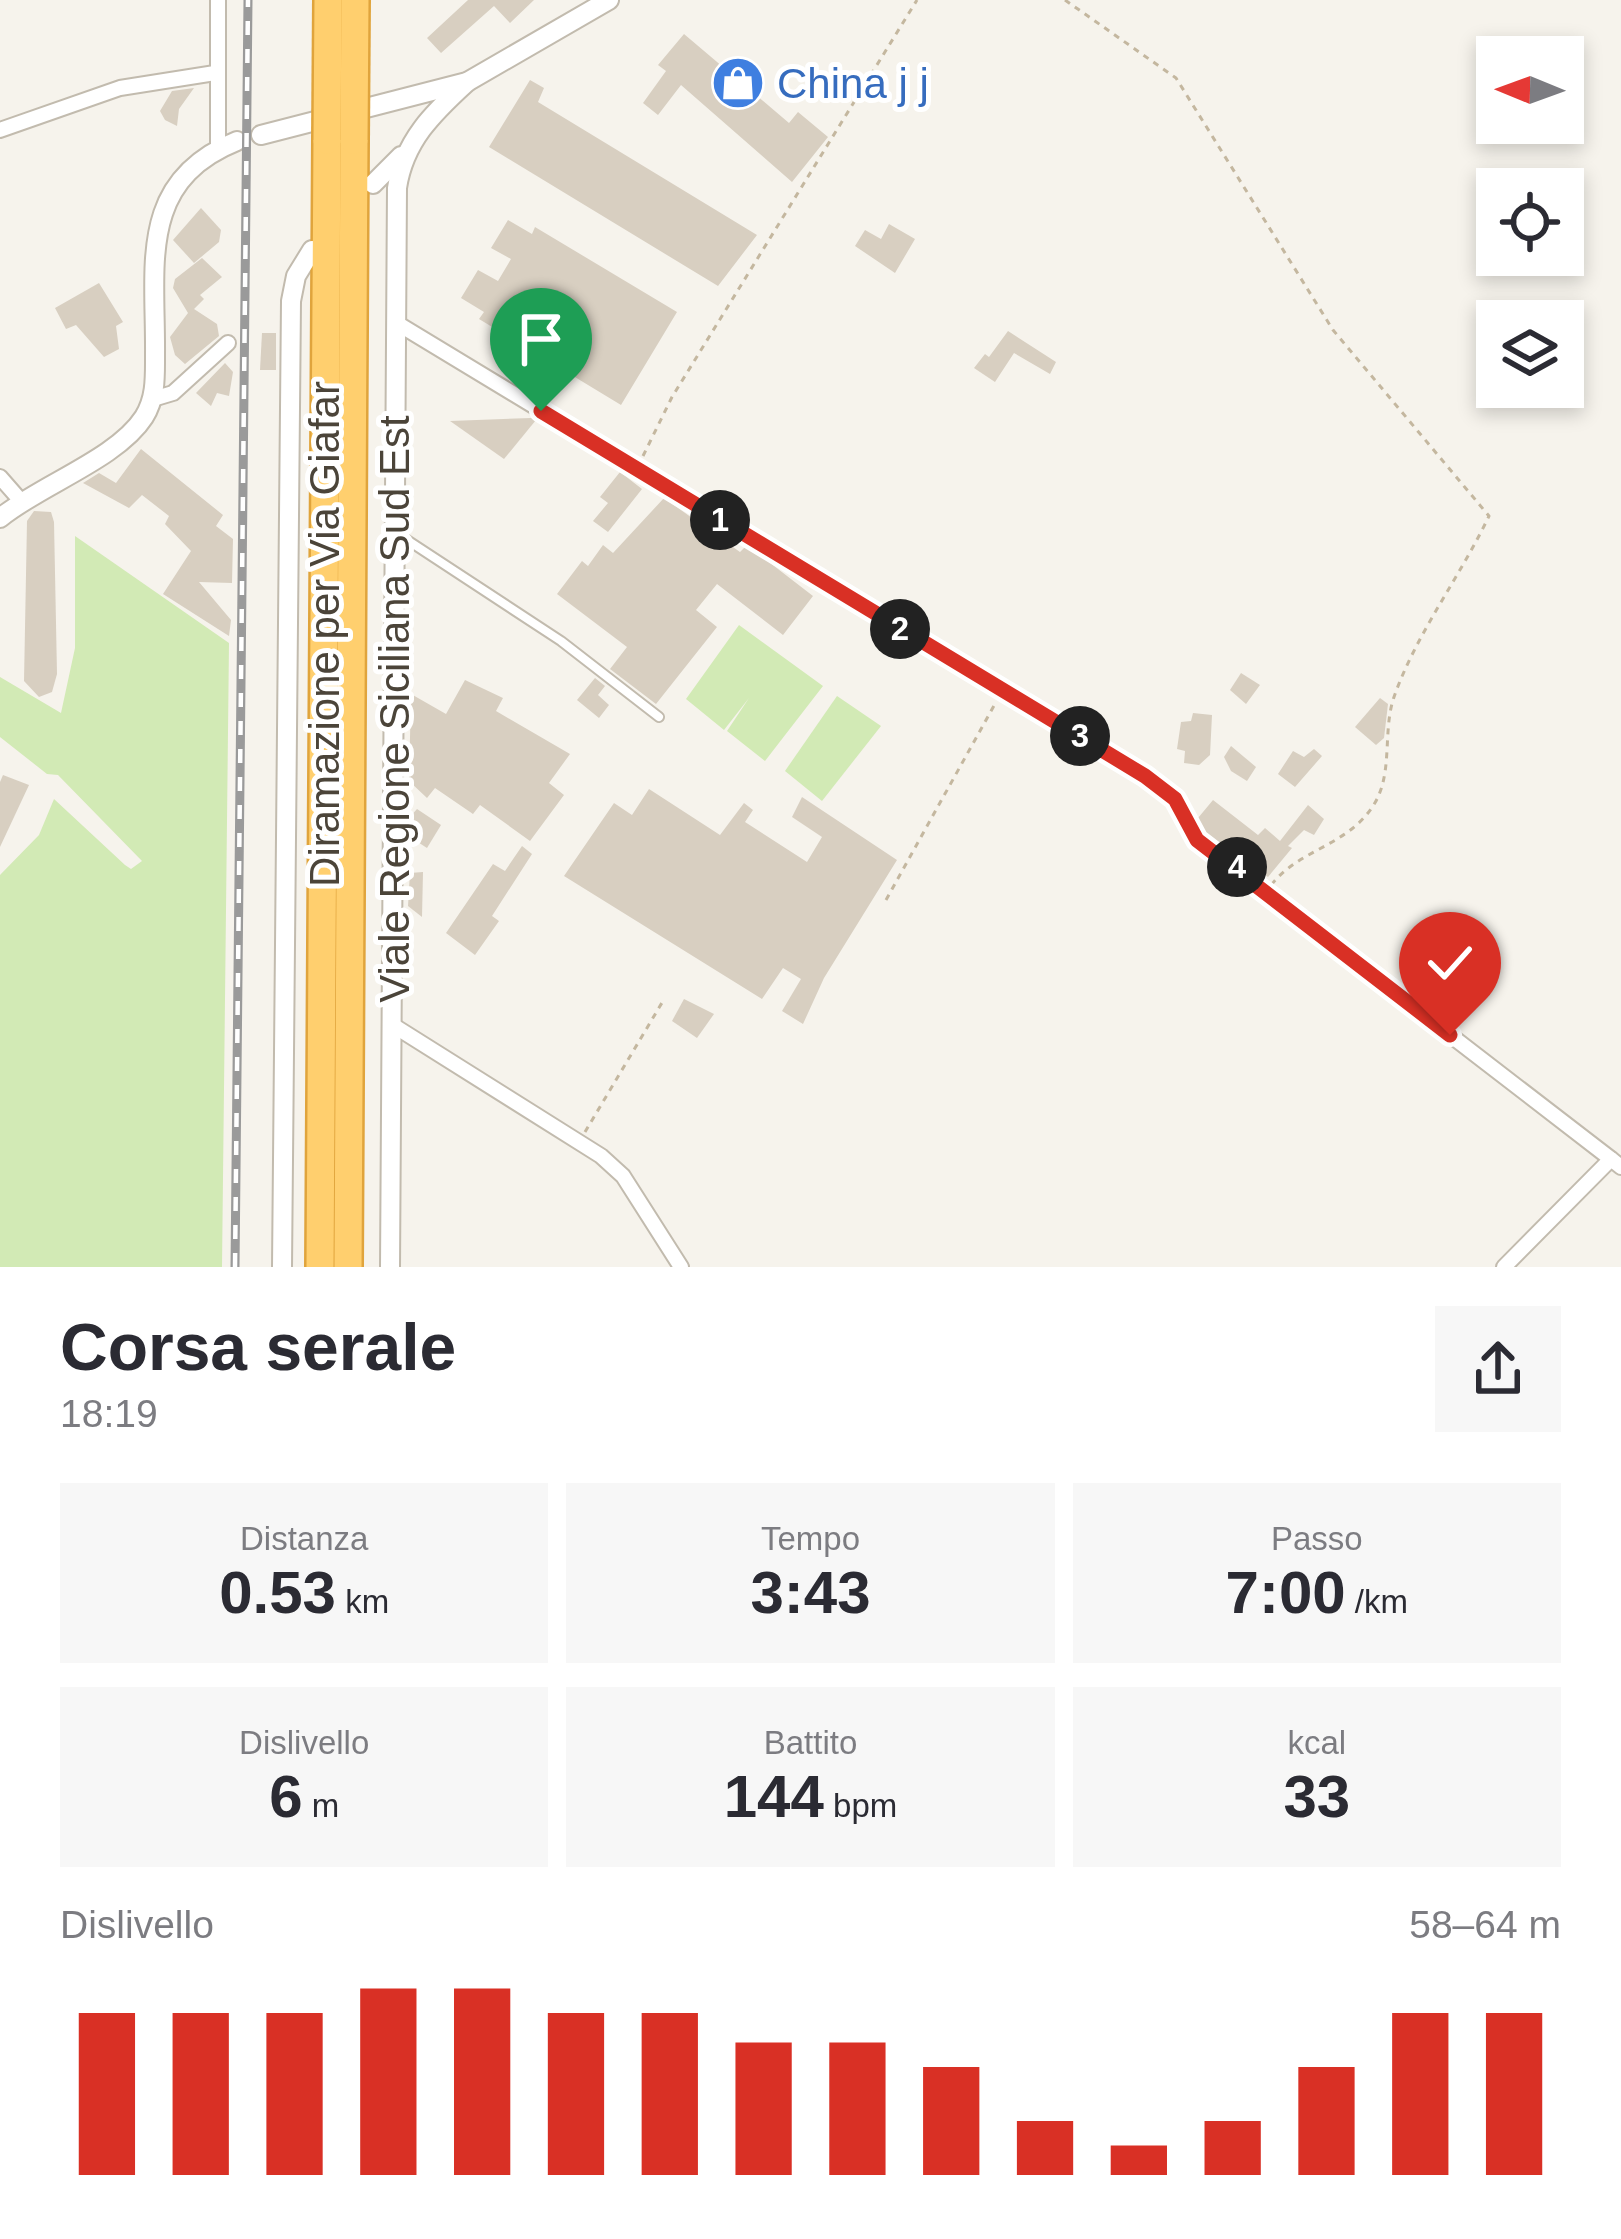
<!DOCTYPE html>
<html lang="it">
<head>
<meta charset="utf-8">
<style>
  body { margin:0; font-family:Arial,sans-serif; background:#f7f7f7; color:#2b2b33; height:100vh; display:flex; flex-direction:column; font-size:45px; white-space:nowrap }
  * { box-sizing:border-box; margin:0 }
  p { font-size:39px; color:#7c7c81 }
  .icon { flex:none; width:66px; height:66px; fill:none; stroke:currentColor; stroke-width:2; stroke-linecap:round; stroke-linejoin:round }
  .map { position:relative; height:1267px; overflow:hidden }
  .panel { display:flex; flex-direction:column; background:#fff; flex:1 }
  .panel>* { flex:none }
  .needle { width:78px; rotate:271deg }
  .fabs { position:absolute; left:1476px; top:36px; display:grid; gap:24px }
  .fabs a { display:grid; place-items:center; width:108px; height:108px; border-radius:0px; background:#fff; box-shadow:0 6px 18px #0003; font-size:60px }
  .pin { position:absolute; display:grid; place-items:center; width:102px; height:102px; color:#fff; margin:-123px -51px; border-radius:50% 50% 50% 0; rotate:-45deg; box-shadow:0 0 12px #0007 }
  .pin .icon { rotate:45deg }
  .km { position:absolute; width:60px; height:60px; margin:-30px; border-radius:50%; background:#222; color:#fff; font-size:33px; line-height:60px; text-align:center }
  .round { display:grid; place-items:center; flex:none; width:126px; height:126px; border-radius:0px; background:#f7f7f7 }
  .summary { display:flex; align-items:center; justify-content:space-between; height:204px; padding:0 60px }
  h1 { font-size:66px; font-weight:800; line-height:90px }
  .stats { display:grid; grid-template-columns:repeat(3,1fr); gap:18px; height:204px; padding:12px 60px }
  .stats div { display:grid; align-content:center; border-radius:0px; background:#f7f7f7; text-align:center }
  .stats b { font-size:60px; font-weight:800 }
  .stats small { font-size:33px; font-weight:400 }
  .stats p { font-size:33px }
  .chart { height:336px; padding:24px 60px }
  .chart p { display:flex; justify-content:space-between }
  .chart svg { width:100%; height:216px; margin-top:12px; stroke:#d93025; stroke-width:6 }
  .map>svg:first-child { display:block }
  .green { fill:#d2eab5 }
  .building { fill:#d8cfc1 }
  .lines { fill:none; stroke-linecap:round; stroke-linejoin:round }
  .service-casing { stroke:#c2bbae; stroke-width:12 }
  .minor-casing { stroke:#c2bbae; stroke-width:18 }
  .tertiary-casing { stroke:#c2bbae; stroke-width:22 }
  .motorway-casing { stroke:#e0a43c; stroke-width:32 }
  .path { stroke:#c4b79f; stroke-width:3; stroke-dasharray:6 6; stroke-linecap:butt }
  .service { stroke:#fff; stroke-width:8 }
  .minor { stroke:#fff; stroke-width:14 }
  .tertiary { stroke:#fff; stroke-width:18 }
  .motorway { stroke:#ffcf6e; stroke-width:27 }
  .rail-casing { stroke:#9a9a9a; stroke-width:9 }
  .rail { stroke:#fff; stroke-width:4.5; stroke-dasharray:14; stroke-linecap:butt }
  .motorway-bridge-casing { stroke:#e0a43c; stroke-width:32; stroke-linecap:butt }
  .motorway-bridge { stroke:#ffcf6e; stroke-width:27 }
  .route-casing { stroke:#fff; stroke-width:24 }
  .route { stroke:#d93025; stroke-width:15 }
  .labels { text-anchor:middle; stroke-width:10; stroke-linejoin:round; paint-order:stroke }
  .shop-label { font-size:42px; fill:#366cbe; stroke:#fff; text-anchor:start }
  .street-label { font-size:42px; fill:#4b4439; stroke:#fff }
</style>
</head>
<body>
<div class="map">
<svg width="1621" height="1267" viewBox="0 0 1621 1267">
  <rect width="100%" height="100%" fill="#f6f3ec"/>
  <g class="green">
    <path d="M75,536L229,643L222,1267H0V875L39,835L54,799L125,865L131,869L142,861L58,775L47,774L0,737V677L61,713L75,648Z"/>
    <path d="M739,625L823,686L765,761L727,731L749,698L724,730L686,699Z"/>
    <path d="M837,696L881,726L822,801L785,771Z"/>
  </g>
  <g class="building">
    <path d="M468,0H534L510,23L494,6L441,53L427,38Z"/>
    <path d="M684,34L789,123L798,112L828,137L792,182L681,85L658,115L643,103L666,71L658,65Z"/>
    <path d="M530,80L544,88L538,102L757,235L718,286L489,147Z"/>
    <path d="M194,88L179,109L177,126L165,120L160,111L172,91Z"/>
    <path d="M201,208L221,230L219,242L194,263L173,240Z"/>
    <path d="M508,220L532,234L535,227L677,312L621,405L479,319L484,312L461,298L478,270L498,281L511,259L491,248Z"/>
    <path d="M889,224L915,239L895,273L855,246L865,230L881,239Z"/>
    <path d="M202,258L222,277L200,295L204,299L194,309L217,324L219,336L185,364L175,355L170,337L188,313L173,288L175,279Z"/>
    <path d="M99,283L123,322L116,326L119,349L104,357L76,325L66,329L55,308Z"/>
    <path d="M1008,331L1056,362L1050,374L1014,353L995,382L974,368L985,354L989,357Z"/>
    <path d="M262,333H276V370H260Z"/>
    <path d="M225,363L233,372L229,396L217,393L211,406L196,393Z"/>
    <path d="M531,418L536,420L504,459L450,421Z"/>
    <path d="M141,449L223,515L216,526L233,539L232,583L199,582L231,620L229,636L163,594L191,551L165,524L169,516L142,495L129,508L83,483L99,473L116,483Z"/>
    <path d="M620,472L642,489L608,532L593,521L608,503L600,497Z"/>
    <path d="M664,498L740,552L745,547L765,559L813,596L783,635L717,584L696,610L717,627L656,704L610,669L627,647L557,594L582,561L588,566L603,545L613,553Z"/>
    <path d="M34,511L51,512L54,522L57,674L52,692L39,697L24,681L27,521Z"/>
    <path d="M1241,673L1260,685L1246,704L1230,690Z"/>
    <path d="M595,678L605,686L598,695L609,705L599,718L577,700Z"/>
    <path d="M465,680L503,698L496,711L570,754L549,783L564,795L530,841L480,805L473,814L435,788L427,798L409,781L411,694L446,714Z"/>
    <path d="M1380,698L1388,704L1384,738L1376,745L1355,727Z"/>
    <path d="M1193,713L1212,715L1210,755L1199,765L1184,763L1185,751L1177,749L1181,722L1191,721Z"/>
    <path d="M1231,746L1256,767L1247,781L1231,771L1224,757Z"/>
    <path d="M1314,749L1322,756L1295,787L1278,774L1293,751L1304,757Z"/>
    <path d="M3,775L29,785L0,847V782Z"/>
    <path d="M649,789L720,835L744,803L753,810L745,822L807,862L822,837L792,817L802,797L897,860L824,978L803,1024L782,1011L801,979L783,968L762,999L564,876L614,803L632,815Z"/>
    <path d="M1213,800L1258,835L1265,828L1280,841L1308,805L1324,819L1314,835L1304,830L1288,846L1292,848L1268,877L1206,833L1198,818Z"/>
    <path d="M417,809L441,825L427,848L410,837L409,818Z"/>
    <path d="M522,846L532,854L492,916L499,921L475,955L446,933L493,864L505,871Z"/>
    <path d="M423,872L422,917L408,906L410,873Z"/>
    <path d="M684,999L714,1014L697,1038L672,1021Z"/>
  </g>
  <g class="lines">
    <g class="service-casing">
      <path id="service" d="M398,534L561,641L659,717"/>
    </g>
    <g class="minor-casing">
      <g id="minor">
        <path d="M0,130L120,88L215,73"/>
        <path d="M218,149V0"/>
        <path d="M395,322L1145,776L1175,799L1197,840L1611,1159"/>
        <path d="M153,399L173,393L228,343"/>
        <path d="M0,477L21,501"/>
        <path d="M391,1024L601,1156L623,1176L681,1267"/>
        <path d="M1504,1267L1611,1159L1621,1167"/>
      </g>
    </g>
    <g class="tertiary-casing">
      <g id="tertiary">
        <path d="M261,135L467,82L609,0"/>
        <path d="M373,184L401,156"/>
        <path d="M0,518C40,485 117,459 144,417C156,398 155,377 155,355C156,265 137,181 237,141"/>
        <path d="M282,1267L291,301L296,276L312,250"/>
        <path d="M390,1267L397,188C404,141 433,113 467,82"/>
      </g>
    </g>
    <g class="motorway-casing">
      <g id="motorway">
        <path d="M320,1267L327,140"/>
        <path d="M348,1267L354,140"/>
      </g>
    </g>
    <g class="path">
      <path d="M1065,0L1176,78L1333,330L1489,516C1460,577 1416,634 1394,697C1382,732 1394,774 1373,806C1347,846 1300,849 1272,884"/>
      <path d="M643,456L672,397L917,0"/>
      <path d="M886,900L996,702"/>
      <path d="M585,1132L663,1001"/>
    </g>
    <use href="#service" class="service"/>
    <use href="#minor" class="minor"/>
    <use href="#tertiary" class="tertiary"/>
    <use href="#motorway" class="motorway"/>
    <g class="rail-casing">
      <path id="rail" d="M235,1267L248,0"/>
    </g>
    <use href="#rail" class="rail"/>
    <g class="motorway-bridge-casing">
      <g id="motorway-bridge">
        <path d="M327,140L328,0"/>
        <path d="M354,140L355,0"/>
      </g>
    </g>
    <use href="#motorway-bridge" class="motorway-bridge"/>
  </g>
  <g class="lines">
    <g class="route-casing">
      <path id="route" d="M541,411L1145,776L1175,799L1197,840L1450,1035"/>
    </g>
    <use href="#route" class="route"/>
  </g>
  <defs>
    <g id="shop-disc" transform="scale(2.7)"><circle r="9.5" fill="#3f7fe0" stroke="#fff"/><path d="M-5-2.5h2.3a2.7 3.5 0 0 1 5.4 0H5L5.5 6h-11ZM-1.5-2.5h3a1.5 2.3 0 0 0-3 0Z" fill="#fff"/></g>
  </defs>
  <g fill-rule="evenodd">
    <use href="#shop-disc" x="738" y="83"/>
  </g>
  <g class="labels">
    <g class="shop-label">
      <text x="777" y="98">China j j</text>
    </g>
    <g class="street-label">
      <text transform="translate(324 634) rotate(-90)" y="15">Diramazione per Via Giafar</text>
      <text transform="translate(394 709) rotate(-90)" y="15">Viale Regione Siciliana Sud Est</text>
    </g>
  </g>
</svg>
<div class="fabs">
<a><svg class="needle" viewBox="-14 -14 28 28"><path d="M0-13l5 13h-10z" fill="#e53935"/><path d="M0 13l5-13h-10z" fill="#7c7c81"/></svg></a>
<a><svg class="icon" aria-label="locate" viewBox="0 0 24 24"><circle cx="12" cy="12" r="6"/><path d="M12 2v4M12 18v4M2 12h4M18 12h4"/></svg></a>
<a><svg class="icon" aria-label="layers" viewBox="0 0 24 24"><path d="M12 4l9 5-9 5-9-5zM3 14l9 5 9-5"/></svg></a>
</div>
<div class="pin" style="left:541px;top:411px;background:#1e9e55"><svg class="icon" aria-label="arrive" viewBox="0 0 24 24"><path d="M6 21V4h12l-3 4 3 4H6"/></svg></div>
<div class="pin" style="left:1450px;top:1035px;background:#d93025"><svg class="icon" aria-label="check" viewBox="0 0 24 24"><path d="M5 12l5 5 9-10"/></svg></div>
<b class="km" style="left:720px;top:520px">1</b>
<b class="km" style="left:900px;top:629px">2</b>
<b class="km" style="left:1080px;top:736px">3</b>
<b class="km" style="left:1237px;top:867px">4</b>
</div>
<section class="panel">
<div class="summary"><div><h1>Corsa serale</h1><p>18:19</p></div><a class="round"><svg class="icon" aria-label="share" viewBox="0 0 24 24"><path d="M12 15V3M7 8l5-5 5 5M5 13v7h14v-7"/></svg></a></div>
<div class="stats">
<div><p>Distanza</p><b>0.53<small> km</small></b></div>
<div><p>Tempo</p><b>3:43</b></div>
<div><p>Passo</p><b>7:00<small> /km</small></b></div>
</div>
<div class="stats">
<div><p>Dislivello</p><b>6<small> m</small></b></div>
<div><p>Battito</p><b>144<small> bpm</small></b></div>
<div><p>kcal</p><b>33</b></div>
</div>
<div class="chart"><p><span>Dislivello</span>58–64 m</p>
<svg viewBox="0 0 160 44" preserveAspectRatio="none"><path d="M5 44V11M15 44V11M25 44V11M35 44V6M45 44V6M55 44V11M65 44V11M75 44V17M85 44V17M95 44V22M105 44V33M115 44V38M125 44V33M135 44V22M145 44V11M155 44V11"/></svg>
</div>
</section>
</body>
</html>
